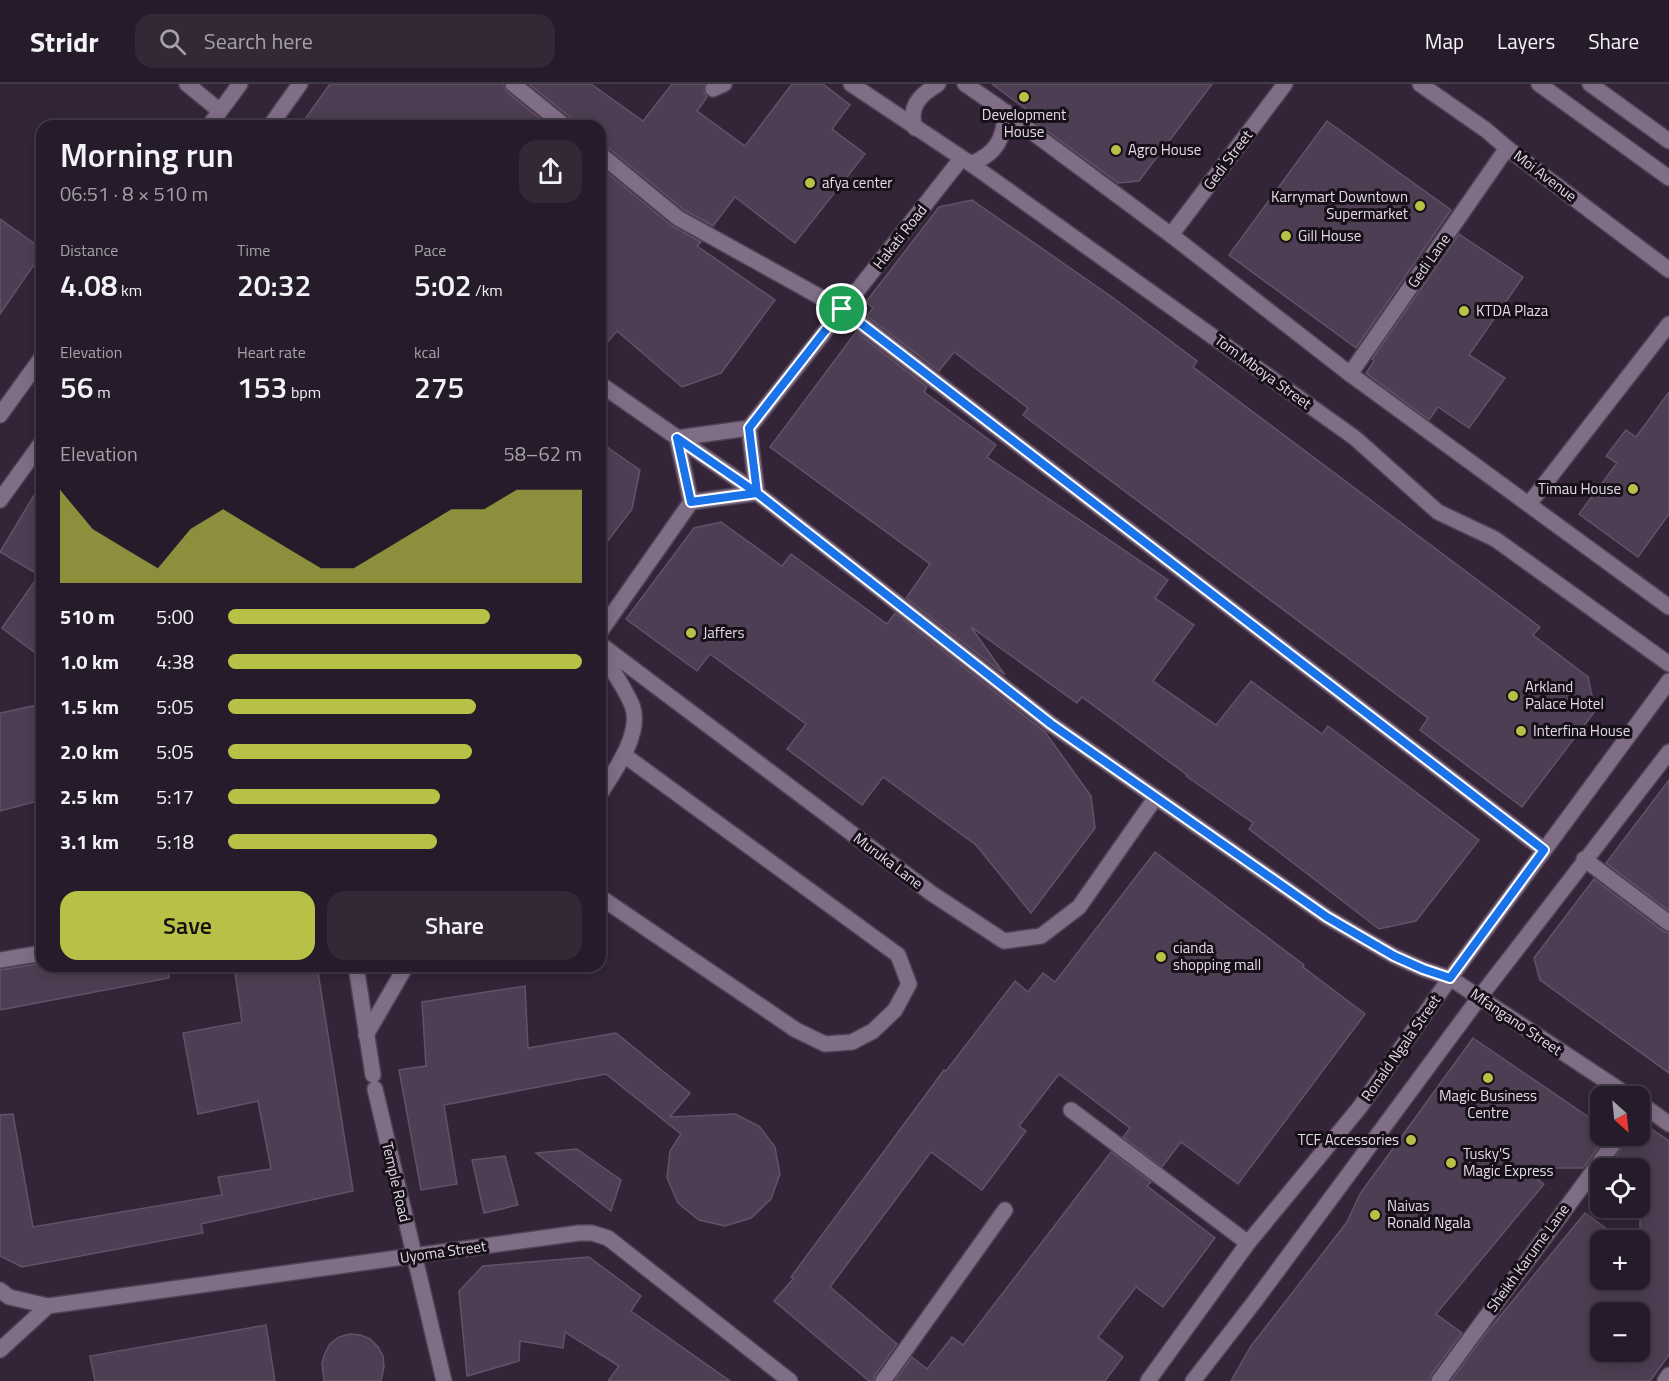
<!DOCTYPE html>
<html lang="en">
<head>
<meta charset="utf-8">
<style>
  body { margin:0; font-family:"Titillium Web",sans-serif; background:#322836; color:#f1f3f6; height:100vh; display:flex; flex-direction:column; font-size:22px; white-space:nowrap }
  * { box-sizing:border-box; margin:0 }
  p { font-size:20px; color:#a4a1a8 }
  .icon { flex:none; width:33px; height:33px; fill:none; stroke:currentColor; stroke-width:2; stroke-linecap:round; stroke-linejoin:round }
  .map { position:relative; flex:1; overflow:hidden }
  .details { position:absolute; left:36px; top:36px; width:570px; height:852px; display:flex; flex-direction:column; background:#261b2a; border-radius:18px; box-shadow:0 3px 15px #0003,0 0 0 2px #423947 }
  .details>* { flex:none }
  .needle { width:39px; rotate:153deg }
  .fabs { position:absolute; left:1590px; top:1002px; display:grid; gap:12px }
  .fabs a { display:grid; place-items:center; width:60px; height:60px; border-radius:12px; background:#261b2a; box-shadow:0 3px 15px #0003,0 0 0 2px #423947; font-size:30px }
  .pin { position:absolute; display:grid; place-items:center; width:51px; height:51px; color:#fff; margin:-26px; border:3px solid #fff; border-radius:50%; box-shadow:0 2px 6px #0007 }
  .round { display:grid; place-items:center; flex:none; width:63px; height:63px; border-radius:18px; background:#322836 }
  .head { display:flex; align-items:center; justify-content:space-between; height:102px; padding:0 24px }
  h1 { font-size:33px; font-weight:600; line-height:45px }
  .metrics { display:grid; grid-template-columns:repeat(3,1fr); gap:9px; height:102px; padding:6px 24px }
  .metrics div { display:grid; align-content:center }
  .metrics b { font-size:30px; font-weight:600 }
  .metrics small { font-size:16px; font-weight:400 }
  .metrics p { font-size:16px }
  .chart { height:168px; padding:12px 24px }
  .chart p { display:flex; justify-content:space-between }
  .chart svg { width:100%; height:108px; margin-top:6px; fill:#b9c046; opacity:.7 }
  .cta { display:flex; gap:12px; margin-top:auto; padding:12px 24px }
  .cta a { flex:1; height:69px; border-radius:18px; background:#b9c046; color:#111; font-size:24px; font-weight:600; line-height:69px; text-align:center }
  .cta a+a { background:#322836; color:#f1f3f6 }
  ul { padding:0 24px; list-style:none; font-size:20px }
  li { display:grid; grid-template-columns:96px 72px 1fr; align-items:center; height:45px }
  li i { height:15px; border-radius:8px; background:#b9c046 }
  header { display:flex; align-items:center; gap:36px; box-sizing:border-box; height:84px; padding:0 30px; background:#261b2a; border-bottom:2px solid #423947 }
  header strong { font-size:28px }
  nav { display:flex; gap:33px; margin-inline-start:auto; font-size:21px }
  .search { width:420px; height:54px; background:#322836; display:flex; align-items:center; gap:15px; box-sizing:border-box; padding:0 21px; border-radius:18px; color:#a4a1a8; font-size:22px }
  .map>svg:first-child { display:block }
  .building { fill:#4e3e53; stroke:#635168; stroke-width:1.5; fill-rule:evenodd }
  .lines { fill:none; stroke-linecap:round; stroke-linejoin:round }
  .lane-casing { stroke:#4f4153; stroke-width:18 }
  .street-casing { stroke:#4f4153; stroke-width:18 }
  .secondary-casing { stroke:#4f4153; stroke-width:18 }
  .lane { stroke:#806e86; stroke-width:15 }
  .street { stroke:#806e86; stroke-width:15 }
  .secondary { stroke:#806e86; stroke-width:15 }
  .route-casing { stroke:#fff; stroke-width:12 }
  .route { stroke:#1a73e8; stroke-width:8 }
  .poi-dot { fill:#b9c046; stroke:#171019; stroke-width:2 }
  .labels { text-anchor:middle; stroke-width:6; stroke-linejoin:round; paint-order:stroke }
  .poi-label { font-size:15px; fill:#e3d9e7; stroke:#171019; text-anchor:start }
  .street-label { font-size:15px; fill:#e3d9e7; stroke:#171019 }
</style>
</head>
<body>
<header>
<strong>Stridr</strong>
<div class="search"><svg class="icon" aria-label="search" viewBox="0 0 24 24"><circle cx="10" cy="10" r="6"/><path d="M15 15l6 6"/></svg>Search here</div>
<nav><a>Map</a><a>Layers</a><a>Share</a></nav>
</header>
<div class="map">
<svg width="1669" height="1297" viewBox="0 0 1669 1297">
  <rect width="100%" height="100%" fill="#332438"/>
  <g class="building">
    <path d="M330,0H503L507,8L549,42H300Z"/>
    <path d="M529,0H591L643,37L672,0H705L704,8L707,13L697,27L745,62L792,0H823L850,21L832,45L865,70L795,159L735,113L713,142L684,126L606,62L600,60V42H575L571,34Z"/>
    <path d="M992,0H1212L1139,97L1118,99L1028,33L1031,29Z"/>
    <path d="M1327,37L1451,126L1356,264L1229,171Z"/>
    <path d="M600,83L672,142L701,158L697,162L775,216L721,289L682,303L617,247L600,267Z"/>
    <path d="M972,116L1112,213L1197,277L1193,283L1540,543L1533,551L1588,593L1595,627L1522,723L1420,646L1428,634L1023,331L1028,324L954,268L939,287L867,232L873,224L866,218L939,123Z"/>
    <path d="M0,135L42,165V169L0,230Z"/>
    <path d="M1459,150L1523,193L1469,271L1505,294L1469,344L1438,323L1429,336L1366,289L1374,277L1372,275Z"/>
    <path d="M856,248L927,303L924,308L996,361L987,373L1168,496L1155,514L1194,541L1153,597L1216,641L1251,597L1322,650L1328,642L1479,756L1416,837L1379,845L1249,745L1253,739L1186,692L1187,691L1082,613L1077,619L971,543L1005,591L906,514L930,480L770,363Z"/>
    <path d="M1669,308V430L1638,473L1579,430L1617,379L1606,372L1626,346L1636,353Z"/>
    <path d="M600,358L640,386L632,425L600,467Z"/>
    <path d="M42,398V574L2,544L39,491L0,468Z"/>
    <path d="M721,438L782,482L791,470L887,540L895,529L1045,648L1091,712L1095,744L1031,829L976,761L883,693L862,721L787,665L806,640L710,570L697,587L626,535L694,444Z"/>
    <path d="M42,620V716L0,727V629Z"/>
    <path d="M1669,696V827L1606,779Z"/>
    <path d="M1155,768L1304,881L1303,883L1365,930L1238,1100L1181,1058L1162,1083L1123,1053L1130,1044L1059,990L1019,1042L1026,1047L982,1106L931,1068L830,1203L897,1260L875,1291L873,1297H869L774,1217L794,1194L791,1193L944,986L946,987L1015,897L1028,908L1043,889L1055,898Z"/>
    <path d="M1594,795L1663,847L1669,849V989L1540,896L1534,874Z"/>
    <path d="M42,879V882H167L169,894L0,926V886Z"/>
    <path d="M234,882H317L353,1107L201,1140L203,1149L22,1183L0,1172V1031L13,1030L33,1143L222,1111L218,1093L271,1085L258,1017L198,1030L183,949L242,938Z"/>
    <path d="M525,902L528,964L616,949L690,1009L670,1033L735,1030L759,1042L775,1063L780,1090L771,1115L751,1134L725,1142L699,1136L678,1119L667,1094L670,1067L681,1050L606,990L444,1021L457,1100L421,1106L399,986L426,982L422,918Z"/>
    <path d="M1473,954L1600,1041V1052H1607L1583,1084H1523L1544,1100L1436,1230L1462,1249L1431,1291L1429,1297H1231L1251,1262L1347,1138L1360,1110Z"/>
    <path d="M1643,1039L1669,1057V1271L1650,1297H1451L1483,1253L1585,1129L1622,1156H1600V1196H1640V1084H1607L1626,1058L1628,1060L1634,1052H1640V1044ZM1600,1228H1640V1268H1600Z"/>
    <path d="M577,1065L621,1096L611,1127L536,1069Z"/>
    <path d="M1111,1068L1151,1098L1147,1102L1215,1154L1163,1223L1136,1203L1098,1253L1123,1273L1105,1297H895L912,1273L927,1285L952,1253L963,1261Z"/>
    <path d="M505,1072L518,1121L484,1129L472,1076Z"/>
    <path d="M589,1173L641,1212L631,1227L730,1297H608L619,1282L565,1248L563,1264L520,1257L519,1277L467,1292L459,1207L483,1182Z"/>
    <path d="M266,1241L275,1297H95L90,1272Z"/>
    <path d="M350,1250L361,1251L370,1255L378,1263L383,1272L384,1283L381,1297H324L322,1279L325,1269L330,1260L339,1253Z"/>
  </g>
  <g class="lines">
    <g class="lane-casing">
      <g id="lane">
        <path d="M187,0L220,27"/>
        <path d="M1420,0L1486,46L1507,64L1669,186"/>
        <path d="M713,5L724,0"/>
        <path d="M1171,151L1285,0"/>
        <path d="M1350,290L1507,64"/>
        <path d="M1529,420L1669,240"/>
        <path d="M600,566C608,580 629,610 633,624C641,651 614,688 600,710"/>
        <path d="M1584,775L1669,839"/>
        <path d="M600,813L796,946L825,960L852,958L873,947L895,926L909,900L898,871L624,671"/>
        <path d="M0,876L42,869"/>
        <path d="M366,951L406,882"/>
        <path d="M1071,1026L1248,1159"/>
        <path d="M883,1297L1005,1126"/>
      </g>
    </g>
    <g class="street-casing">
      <g id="street">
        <path d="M513,0L565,42"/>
        <path d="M600,70L678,134L842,225L1544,766"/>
        <path d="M600,300L757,409L1051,640L1327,833L1394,872L1423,885L1450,894L1629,1012"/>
        <path d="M749,344L961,75"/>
        <path d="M749,344L757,409"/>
        <path d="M677,354L749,344"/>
        <path d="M677,354L691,418"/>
        <path d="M691,418L757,409"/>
        <path d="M600,548L691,418"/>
        <path d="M600,560L931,809L1004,857L1041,852L1079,823L1156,713"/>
        <path d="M356,882L373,991"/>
        <path d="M375,1005L444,1297"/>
        <path d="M1640,1019L1669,1040"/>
        <path d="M1439,1297L1619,1052"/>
        <path d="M1665,1297L1669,1291"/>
      </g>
    </g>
    <g class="secondary-casing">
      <g id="secondary">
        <path d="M851,0L971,80L1355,354L1438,428L1495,455L1669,580"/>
        <path d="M965,0L997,22L1171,151L1350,290L1669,523"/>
        <path d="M1539,0L1669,94"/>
        <path d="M1590,0L1669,57"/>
        <path d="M209,42L240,0"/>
        <path d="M270,42L300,0"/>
        <path d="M915,44C908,22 920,11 938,0"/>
        <path d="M971,80C997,69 1003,56 1006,28"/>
        <path d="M0,331L42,273"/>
        <path d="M0,416L42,358"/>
        <path d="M0,1206L9,1213L48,1222L579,1149H592L608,1154L790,1297"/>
        <path d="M0,1266L48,1222"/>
        <path d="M1148,1297L1248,1159L1360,1023L1450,894L1669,597"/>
        <path d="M1193,1297L1255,1217L1479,914L1669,668"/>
      </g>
    </g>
    <use href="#lane" class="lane"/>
    <use href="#street" class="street"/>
    <use href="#secondary" class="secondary"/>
  </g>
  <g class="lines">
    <g class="route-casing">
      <path id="route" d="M842,225L749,344L757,409L691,418L677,354L757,409L1051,640L1327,833L1394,872L1423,885L1450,894L1544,766L842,225"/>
    </g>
    <use href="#route" class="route"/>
  </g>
  <g class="poi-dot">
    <circle cx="1024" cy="13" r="6"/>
    <circle cx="1116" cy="66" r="6"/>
    <circle cx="810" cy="99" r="6"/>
    <circle cx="1420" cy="122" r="6"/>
    <circle cx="1286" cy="152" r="6"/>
    <circle cx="1464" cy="227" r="6"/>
    <circle cx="1633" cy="405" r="6"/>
    <circle cx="691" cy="549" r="6"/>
    <circle cx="1513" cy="612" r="6"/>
    <circle cx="1521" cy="647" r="6"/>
    <circle cx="1161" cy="873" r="6"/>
    <circle cx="1488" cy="994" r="6"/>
    <circle cx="1411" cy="1056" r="6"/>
    <circle cx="1451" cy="1079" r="6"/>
    <circle cx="1375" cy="1131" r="6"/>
  </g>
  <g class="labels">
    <g class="poi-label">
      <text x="1024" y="36" text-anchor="middle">Development<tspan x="1024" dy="17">House</tspan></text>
      <text x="1128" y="71">Agro House</text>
      <text x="822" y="104">afya center</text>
      <text x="1408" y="118" text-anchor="end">Karrymart Downtown<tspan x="1408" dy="17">Supermarket</tspan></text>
      <text x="1298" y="157">Gill House</text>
      <text x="1476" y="232">KTDA Plaza</text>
      <text x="1621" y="410" text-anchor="end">Timau House</text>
      <text x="703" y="554">Jaffers</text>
      <text x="1525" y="608">Arkland<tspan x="1525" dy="17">Palace Hotel</tspan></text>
      <text x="1533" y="652">Interfina House</text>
      <text x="1173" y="869">cianda<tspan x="1173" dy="17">shopping mall</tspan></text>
      <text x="1488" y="1017" text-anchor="middle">Magic Business<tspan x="1488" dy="17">Centre</tspan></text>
      <text x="1399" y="1061" text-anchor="end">TCF Accessories</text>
      <text x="1463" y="1075">Tusky'S<tspan x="1463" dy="17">Magic Express</tspan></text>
      <text x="1387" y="1127">Naivas<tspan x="1387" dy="17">Ronald Ngala</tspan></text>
    </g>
    <g class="street-label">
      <text transform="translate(1228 76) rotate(-53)" y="5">Gedi Street</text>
      <text transform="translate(1545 92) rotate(37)" y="5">Moi Avenue</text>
      <text transform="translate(900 153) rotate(-52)" y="5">Hakati Road</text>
      <text transform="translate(1429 177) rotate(-55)" y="5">Gedi Lane</text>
      <text transform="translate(1263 288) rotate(36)" y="5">Tom Mboya Street</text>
      <text transform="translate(888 777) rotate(37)" y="5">Muruka Lane</text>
      <text transform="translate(1516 938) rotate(34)" y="5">Mfangano Street</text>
      <text transform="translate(1401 964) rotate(-55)" y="5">Ronald Ngala Street</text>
      <text transform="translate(396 1098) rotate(77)" y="5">Temple Road</text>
      <text transform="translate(443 1168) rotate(-8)" y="5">Uyoma Street</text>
      <text transform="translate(1528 1174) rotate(-54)" y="5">Sheikh Karume Lane</text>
    </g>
  </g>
</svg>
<div class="fabs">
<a><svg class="needle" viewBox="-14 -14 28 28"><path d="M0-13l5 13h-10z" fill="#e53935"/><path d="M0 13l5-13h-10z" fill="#a4a1a8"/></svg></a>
<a><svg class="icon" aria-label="locate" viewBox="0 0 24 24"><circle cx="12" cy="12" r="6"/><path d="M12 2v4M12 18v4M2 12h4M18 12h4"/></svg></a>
<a>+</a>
<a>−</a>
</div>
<div class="pin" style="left:842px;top:225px;background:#1e9e55"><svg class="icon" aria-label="arrive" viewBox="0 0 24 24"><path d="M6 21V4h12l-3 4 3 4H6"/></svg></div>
<section class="details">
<div class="head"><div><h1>Morning run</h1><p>06:51 · 8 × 510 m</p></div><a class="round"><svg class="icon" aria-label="share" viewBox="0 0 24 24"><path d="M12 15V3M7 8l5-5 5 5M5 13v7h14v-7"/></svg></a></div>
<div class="metrics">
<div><p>Distance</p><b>4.08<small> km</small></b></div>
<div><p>Time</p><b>20:32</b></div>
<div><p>Pace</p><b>5:02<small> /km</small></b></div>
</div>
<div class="metrics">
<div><p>Elevation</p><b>56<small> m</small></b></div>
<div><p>Heart rate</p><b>153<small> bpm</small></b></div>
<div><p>kcal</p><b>275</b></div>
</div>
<div class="chart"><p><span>Elevation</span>58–62 m</p>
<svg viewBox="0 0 160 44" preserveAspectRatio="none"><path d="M0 44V6L10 22L20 30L30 38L40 22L50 14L60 22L70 30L80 38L90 38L100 30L110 22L120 14L130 14L140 6L150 6L160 6V44z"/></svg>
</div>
<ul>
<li><b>510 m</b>5:00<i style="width:74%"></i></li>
<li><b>1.0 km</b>4:38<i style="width:100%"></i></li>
<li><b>1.5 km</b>5:05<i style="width:70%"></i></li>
<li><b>2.0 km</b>5:05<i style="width:69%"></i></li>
<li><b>2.5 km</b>5:17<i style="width:60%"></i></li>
<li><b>3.1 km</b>5:18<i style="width:59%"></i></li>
</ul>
<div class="cta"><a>Save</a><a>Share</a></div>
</section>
</div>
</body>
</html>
